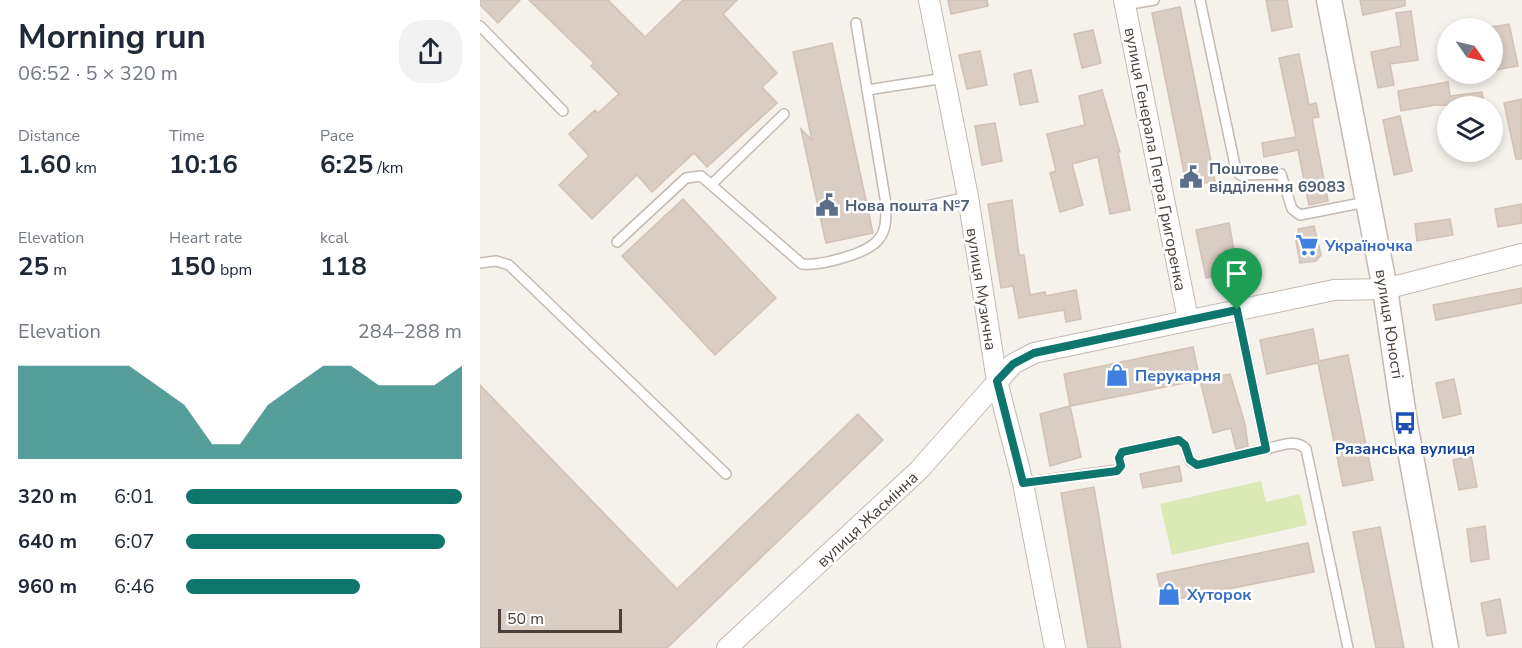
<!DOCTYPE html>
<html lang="en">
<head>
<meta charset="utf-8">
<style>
  body { margin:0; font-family:"Nunito Sans",sans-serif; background:#f2f2f3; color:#1f2937; height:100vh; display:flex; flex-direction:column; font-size:22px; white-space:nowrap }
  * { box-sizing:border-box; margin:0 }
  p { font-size:20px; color:#747a83 }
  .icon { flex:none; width:33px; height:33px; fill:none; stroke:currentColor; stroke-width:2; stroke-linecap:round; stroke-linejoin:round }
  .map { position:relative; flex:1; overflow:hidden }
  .details { display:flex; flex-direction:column; background:#fff; width:480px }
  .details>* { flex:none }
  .needle { width:39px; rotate:124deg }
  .tools { position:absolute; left:957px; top:18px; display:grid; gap:12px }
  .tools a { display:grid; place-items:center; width:66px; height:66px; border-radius:50%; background:#fff; box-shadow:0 3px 9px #0003; font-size:30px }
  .scale { position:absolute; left:18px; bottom:15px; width:124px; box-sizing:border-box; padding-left:6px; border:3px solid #4a4039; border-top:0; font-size:16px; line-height:21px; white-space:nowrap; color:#4a4039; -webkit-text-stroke:4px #fff; paint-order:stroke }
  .pin { position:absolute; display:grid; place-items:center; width:51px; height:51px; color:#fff; margin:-62px -26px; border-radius:50% 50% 50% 0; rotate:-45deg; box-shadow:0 0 6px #0007 }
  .pin .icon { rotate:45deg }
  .round { display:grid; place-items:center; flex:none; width:63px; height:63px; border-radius:24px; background:#f2f2f3 }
  .head { display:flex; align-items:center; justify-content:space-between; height:102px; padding:0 18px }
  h1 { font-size:33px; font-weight:700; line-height:45px }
  .stats { display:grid; grid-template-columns:repeat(3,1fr); gap:9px; height:102px; padding:6px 18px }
  .stats div { display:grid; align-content:center }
  .stats b { font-size:26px; font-weight:700 }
  .stats small { font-size:16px; font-weight:400 }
  .stats p { font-size:16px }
  .chart { height:168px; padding:12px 18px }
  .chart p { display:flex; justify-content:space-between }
  .chart svg { width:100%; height:108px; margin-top:6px; fill:#0f766e; opacity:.7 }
  ul { padding:0 18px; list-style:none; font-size:20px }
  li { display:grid; grid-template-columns:96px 72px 1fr; align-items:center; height:45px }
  li i { height:15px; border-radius:8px; background:#0f766e }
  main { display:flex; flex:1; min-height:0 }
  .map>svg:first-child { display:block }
  .green { fill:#dbe9b5 }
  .building { fill:#dacdc4; stroke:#d2c1b4; stroke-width:1.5 }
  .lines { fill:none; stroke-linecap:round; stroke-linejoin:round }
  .service-casing { stroke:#c4bab1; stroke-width:12 }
  .minor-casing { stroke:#c4bab1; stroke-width:22 }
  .tertiary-casing { stroke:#c4bab1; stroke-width:27 }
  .service { stroke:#fff; stroke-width:9 }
  .minor { stroke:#fff; stroke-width:20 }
  .tertiary { stroke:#fff; stroke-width:24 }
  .route-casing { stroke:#fff; stroke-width:12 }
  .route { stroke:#0f766e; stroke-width:8 }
  .labels { text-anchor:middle; stroke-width:5; stroke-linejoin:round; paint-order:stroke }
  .street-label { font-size:16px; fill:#4a4039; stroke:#fff }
  .service-label { font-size:16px; font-weight:bold; fill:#4e5e75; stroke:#fff; text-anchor:start }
  .shop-label { font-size:16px; font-weight:bold; fill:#366cbe; stroke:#fff; text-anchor:start }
  .transit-label { font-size:16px; font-weight:bold; fill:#164399; stroke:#fff }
</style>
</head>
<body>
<main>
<section class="details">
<div class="head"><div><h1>Morning run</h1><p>06:52 · 5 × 320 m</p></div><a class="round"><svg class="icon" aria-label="share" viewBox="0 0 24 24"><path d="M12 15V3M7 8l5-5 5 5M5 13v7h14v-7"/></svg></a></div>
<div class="stats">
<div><p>Distance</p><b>1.60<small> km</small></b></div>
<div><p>Time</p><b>10:16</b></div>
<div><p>Pace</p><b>6:25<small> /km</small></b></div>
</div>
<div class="stats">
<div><p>Elevation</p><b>25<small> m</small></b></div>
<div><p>Heart rate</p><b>150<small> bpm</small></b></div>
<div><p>kcal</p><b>118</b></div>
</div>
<div class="chart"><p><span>Elevation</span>284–288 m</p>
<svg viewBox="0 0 160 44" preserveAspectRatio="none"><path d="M0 44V6L10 6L20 6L30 6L40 6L50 14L60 22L70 38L80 38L90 22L100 14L110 6L120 6L130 14L140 14L150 14L160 6V44z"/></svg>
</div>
<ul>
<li><b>320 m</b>6:01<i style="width:100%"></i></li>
<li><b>640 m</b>6:07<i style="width:94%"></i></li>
<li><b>960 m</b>6:46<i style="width:63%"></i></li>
</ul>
</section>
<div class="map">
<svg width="1042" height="648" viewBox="0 0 1042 648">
  <rect width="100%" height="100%" fill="#f5f1eb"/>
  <path class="green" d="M781,481L786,502L820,494L827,525L692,555L680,504Z"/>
  <g class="building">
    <path d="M0,0H40L18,23L0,5Z"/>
    <path d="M49,0H128L165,37L203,0H257L243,14L297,73L282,87L297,103L227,167L214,153L172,192L157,175L112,219L79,185L109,156L89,134L115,110L118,113L139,94L111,66L114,63Z"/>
    <path d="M468,0H507L508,6L471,14Z"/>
    <path d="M786,0H807L812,27L792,31Z"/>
    <path d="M880,0H925V6L883,15Z"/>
    <path d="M700,7L735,181L707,187L672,13Z"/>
    <path d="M931,11L938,60L910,64L914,85L898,88L891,52L921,46L916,13Z"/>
    <path d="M1029,24L1038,66L1016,70L1012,51V27Z"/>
    <path d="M613,30L621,63L602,68L594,34Z"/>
    <path d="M352,43L393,233L346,243L321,129L332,140L313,52Z"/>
    <path d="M500,51L507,85L487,89L479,55Z"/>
    <path d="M819,54L829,105L836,103L839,117L832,118L848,201L829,205L818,150L784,157L782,143L816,137L799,58Z"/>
    <path d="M551,70L558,102L540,105L534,74Z"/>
    <path d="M968,82L970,96L1002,92L1004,106L955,105L921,111L918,91Z"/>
    <path d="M622,90L640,152H638L650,210L630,214L618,157L592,164L603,205L580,212L570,173L576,171L567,134L605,125L599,96Z"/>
    <path d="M1042,99V159H1036L1024,103Z"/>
    <path d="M920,116L932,171L914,175L903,120Z"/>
    <path d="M515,123L522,161L502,165L495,126Z"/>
    <path d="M203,199L296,298L235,355L142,256Z"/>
    <path d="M532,200L539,255H544L550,295L565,292L566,296L596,290L601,319L586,322L584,310L539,318L533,286L521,288L508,204Z"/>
    <path d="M1042,204V223L1018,227L1015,209Z"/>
    <path d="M970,219L973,235L937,241L935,224Z"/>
    <path d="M749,223L758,272L726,278L716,230Z"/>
    <path d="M834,226L841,255L836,261L820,263L816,241H820L818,229Z"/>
    <path d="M1042,288V303L956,320L953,305Z"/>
    <path d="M833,329L839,361L868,355L893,480L863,486L838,363L787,374L780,340Z"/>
    <path d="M713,347L720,380L590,406L584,374Z"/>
    <path d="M750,374L765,424L768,446L756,449L751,428L733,433L720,380Z"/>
    <path d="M974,379L981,414L963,418L956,383Z"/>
    <path d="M0,385L197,589L378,414L403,440L187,648H0Z"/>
    <path d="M590,406L601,457L570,466L560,414Z"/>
    <path d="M991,456L997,487L979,490L973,460Z"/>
    <path d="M699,466L702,481L663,488L660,474Z"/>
    <path d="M614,487L641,648H608L581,493Z"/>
    <path d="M1005,526L1009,559L991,562L987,529Z"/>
    <path d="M900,527L924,648H896L873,532Z"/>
    <path d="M828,543L834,572L683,602L677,574Z"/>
    <path d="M1020,599L1026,633L1007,636L1001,603Z"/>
  </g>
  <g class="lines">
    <g class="service-casing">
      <g id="service">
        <path d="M720,0L756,170L760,175L801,174L812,209L820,215L886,202"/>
        <path d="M645,5L674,0"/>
        <path d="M0,26L83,111"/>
        <path d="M387,90L465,78"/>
        <path d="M233,183L304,114"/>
        <path d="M446,206L488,197"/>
        <path d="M137,242L206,178L221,176L322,264C340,266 387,254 398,240C407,230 406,216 406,204L376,23"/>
        <path d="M0,263L16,261L29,265L246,474"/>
        <path d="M757,310L786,449C799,446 815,438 826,449L868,648"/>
        <path d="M543,483L637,470L641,466L639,458L642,452L699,440L705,445L710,461L717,465L786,449"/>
      </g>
    </g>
    <g class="minor-casing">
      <g id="minor">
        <path d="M449,0L488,197L517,381L543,483L575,648"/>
        <path d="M644,0L708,319"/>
        <path d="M247,648L439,470L533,364L554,353L854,290L905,289L1042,254"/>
      </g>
    </g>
    <g class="tertiary-casing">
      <path id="tertiary" d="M849,0L905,289L925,423L966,648"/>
    </g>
    <use href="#service" class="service"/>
    <use href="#minor" class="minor"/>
    <use href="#tertiary" class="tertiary"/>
  </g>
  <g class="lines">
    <g class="route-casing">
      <path id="route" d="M757,310L786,449L717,465L710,460L705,445L699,440L642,452L639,458L641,466L637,471L543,483L517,381L533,364L554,353Z"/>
    </g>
    <use href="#route" class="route"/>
  </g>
  <defs>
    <g id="civic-bare" transform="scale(1.8)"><path d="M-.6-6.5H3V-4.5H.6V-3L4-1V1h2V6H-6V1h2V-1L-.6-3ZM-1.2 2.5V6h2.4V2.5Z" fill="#5c6f8a" stroke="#fff" stroke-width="2.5" paint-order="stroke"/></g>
    <g id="supermarket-bare" transform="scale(1.8)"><path d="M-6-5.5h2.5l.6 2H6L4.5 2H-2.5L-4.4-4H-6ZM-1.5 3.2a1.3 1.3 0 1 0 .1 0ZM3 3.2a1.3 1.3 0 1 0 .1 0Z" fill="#3f7fe0" stroke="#fff" stroke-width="2.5" paint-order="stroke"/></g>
    <g id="shop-bare" transform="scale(1.8)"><path d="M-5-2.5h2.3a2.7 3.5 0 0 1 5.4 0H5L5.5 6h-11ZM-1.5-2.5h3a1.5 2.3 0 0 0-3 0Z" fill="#3f7fe0" stroke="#fff" stroke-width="2.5" paint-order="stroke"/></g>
    <g id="bus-bare" transform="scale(1.8)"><path d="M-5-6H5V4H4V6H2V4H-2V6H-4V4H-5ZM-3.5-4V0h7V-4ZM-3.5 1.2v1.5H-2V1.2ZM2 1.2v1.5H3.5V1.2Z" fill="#1a4fb4" stroke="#fff" stroke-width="2.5" paint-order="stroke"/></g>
  </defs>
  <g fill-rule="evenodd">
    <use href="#civic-bare" x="711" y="177"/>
    <use href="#civic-bare" x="347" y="205"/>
    <use href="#supermarket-bare" x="827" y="245"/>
    <use href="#shop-bare" x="637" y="375"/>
    <use href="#bus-bare" x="925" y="423"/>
    <use href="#shop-bare" x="689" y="594"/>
  </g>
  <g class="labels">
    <g class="street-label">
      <text transform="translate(676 159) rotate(79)" y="6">вулиця Генерала Петра Григоренка</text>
      <text transform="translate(502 289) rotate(81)" y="6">вулиця Музична</text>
      <text transform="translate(910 324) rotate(81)" y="6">вулиця Юності</text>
      <text transform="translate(387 519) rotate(-43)" y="6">вулиця Жасмінна</text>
    </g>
    <g class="service-label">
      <text x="729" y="174">Поштове<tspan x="729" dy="18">відділення 69083</tspan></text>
      <text x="365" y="211">Нова пошта №7</text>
    </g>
    <g class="shop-label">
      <text x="845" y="251">Україночка</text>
      <text x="655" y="381">Перукарня</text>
      <text x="707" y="600">Хуторок</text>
    </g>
    <g class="transit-label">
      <text x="925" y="454">Рязанська вулиця</text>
    </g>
  </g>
</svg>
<div class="tools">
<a><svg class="needle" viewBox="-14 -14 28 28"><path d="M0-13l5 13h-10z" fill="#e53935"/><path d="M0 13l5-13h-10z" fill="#747a83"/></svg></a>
<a><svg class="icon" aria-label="layers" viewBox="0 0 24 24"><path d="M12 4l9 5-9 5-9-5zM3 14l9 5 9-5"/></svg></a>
</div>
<div class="scale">50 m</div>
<div class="pin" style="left:757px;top:310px;background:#1e9e55"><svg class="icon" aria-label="arrive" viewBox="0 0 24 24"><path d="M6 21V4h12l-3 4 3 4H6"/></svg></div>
</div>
</main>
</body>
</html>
